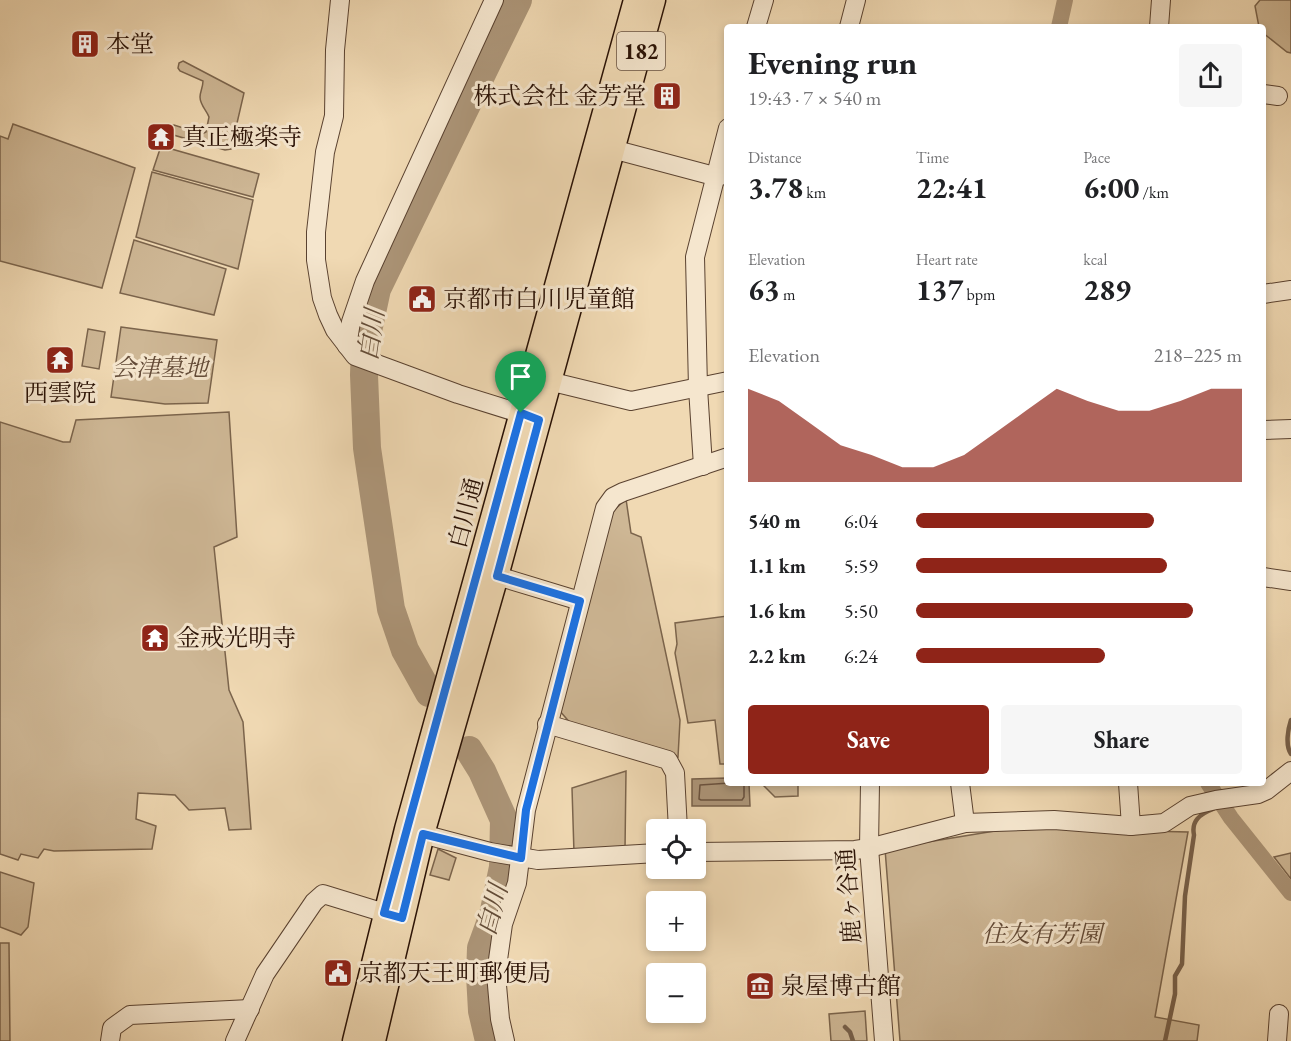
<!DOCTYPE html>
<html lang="en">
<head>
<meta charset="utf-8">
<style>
  body { margin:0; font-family:"EB Garamond","Noto Serif JP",serif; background:#f6f6f6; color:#202124; height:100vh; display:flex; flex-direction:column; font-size:22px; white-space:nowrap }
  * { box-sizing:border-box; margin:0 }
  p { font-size:20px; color:#757577 }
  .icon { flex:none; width:33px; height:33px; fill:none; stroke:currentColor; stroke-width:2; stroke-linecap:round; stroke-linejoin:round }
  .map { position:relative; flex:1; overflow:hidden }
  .drawer { position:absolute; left:724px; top:24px; width:542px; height:762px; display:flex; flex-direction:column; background:#fff; border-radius:6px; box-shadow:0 3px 9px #0003 }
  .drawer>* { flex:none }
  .fabs { position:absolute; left:646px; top:819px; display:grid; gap:12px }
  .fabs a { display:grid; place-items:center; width:60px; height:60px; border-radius:6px; background:#fff; box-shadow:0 3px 9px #0003; font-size:30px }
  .pin { position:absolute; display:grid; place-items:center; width:51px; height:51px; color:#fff; margin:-62px -26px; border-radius:50% 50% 50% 0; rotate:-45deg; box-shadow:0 0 6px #0007 }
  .pin .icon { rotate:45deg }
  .round { display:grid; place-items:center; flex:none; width:63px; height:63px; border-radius:6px; background:#f6f6f6 }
  .head { display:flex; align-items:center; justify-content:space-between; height:102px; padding:0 24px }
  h1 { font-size:33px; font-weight:700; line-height:45px }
  .figures { display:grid; grid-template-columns:repeat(3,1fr); gap:9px; height:102px; padding:6px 24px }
  .figures div { display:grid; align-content:center }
  .figures b { font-size:30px; font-weight:700 }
  .figures small { font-size:16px; font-weight:400 }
  .figures p { font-size:16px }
  .chart { height:168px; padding:12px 24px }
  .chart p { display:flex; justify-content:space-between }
  .chart svg { width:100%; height:108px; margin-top:6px; fill:#8f2418; opacity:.7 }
  .action { display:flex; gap:12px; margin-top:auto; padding:12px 24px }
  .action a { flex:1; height:69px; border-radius:6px; background:#8f2418; color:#fff; font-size:24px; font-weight:700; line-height:69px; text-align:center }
  .action a+a { background:#f6f6f6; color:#202124 }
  ul { padding:0 24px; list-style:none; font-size:20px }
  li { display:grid; grid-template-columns:96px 72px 1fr; align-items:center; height:45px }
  li i { height:15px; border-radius:8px; background:#8f2418 }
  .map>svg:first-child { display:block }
  .green { fill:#ceb795; stroke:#7b644c; stroke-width:1.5 }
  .water { fill:#ac9578; stroke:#77604a; stroke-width:1.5 }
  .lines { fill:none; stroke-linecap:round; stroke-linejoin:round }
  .shore { stroke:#6a523e; stroke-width:1.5 }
  .stream { stroke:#77604a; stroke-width:4.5 }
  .canal { stroke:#ac9578; stroke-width:16 }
  .river { stroke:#ac9578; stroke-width:28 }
  .minor-casing { stroke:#5a4230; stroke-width:20 }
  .major-casing { stroke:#281004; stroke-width:25 }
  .minor { stroke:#f5e6ce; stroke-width:18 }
  .major { stroke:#f0d9b3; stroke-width:22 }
  .route-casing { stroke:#fff; stroke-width:12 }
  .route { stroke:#1a73e8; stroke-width:8 }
  .labels { text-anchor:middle; stroke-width:6; stroke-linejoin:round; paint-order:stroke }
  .shield { fill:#f5e6ce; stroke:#665041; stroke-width:1.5 }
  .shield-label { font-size:22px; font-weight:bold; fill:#281004 }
  .poi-label { font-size:24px; fill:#281004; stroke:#f5e6ce; text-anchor:start }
  .park-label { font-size:24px; font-style:italic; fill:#624a37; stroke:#f5e6ce }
  .street-label { font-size:24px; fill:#281004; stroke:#f5e6ce }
  .water-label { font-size:26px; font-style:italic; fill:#634c38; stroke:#f5e6ce }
</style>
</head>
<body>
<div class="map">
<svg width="1291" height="1041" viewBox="0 0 1291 1041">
  <rect width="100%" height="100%" fill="#f0d9b3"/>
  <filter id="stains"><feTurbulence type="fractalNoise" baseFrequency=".00333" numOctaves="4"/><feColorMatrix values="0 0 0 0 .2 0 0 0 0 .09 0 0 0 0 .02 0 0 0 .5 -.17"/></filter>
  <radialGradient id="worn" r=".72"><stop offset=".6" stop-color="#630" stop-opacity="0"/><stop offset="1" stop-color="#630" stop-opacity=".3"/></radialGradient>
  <g class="green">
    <path d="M1260,0H1291V53L1287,52L1263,33V27H1259L1255,6Z"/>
    <path d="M183,61L244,93L231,149L225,150L170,134L168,131L170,126L174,125L202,134L206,132L209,117C207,111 200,105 200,97C200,92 203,87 203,81L180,71L178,68L179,63Z"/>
    <path d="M13,124L135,168L102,288L0,261V136L8,139Z"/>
    <path d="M161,146L259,174L253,197L153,170Z"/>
    <path d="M152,172L253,200L238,269L136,237Z"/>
    <path d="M134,240L226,269L214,315L120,293Z"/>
    <path d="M121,327L217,340L208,403L165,404L111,397Z"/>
    <path d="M88,329L105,332L99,369L82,366Z"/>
    <path d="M229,412L237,537L214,547L229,690L243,722L251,829L229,830L225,808L189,810L175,795L138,793L136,819L156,826L152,849L54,851L44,849L38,858L21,854L18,860L0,854V422L63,442H70L76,420Z"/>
    <path d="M626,499L631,533L641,537L680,720L678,757L572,725L559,710L612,512Z"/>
    <path d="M727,616L728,764H720L715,720L688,723L675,653L677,644L675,623Z"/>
    <path d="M626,771L625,850L574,853L572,788Z"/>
    <path d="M761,783H798V796L775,797Z"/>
    <path d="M1013,828L1188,832L1155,1017L1199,1025L1197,1041H900L885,849Z"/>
    <path d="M438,849L456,858L449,880L430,875Z"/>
    <path d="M1291,853V879L1274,857Z"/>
    <path d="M0,872L34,883L28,927L21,935L0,927Z"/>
    <path d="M0,943H9L10,1041H0Z"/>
    <path d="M865,1011L867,1041H831L829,1014Z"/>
  </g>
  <path class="water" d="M727,778L728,783H749L750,806H692V779Z"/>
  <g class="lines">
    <path class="shore" d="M730,783L700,785L699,799L701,800H742L744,797V783"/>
    <g class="stream">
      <path d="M1291,720C1288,729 1285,745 1291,754"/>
      <path d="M845,1027L850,1032L853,1041"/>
      <path d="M1165,1041L1175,994V976L1182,964L1185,896L1194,835C1191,821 1200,814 1213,809"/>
    </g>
    <g class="canal">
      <path d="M1059,27L1065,0"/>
      <path d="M1208,783L1231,818L1291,893"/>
    </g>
    <g class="river">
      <path d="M429,693L405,650L391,609L367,448L364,375L365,345L377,289L518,0"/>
      <path d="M469,750L482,771L504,820L503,867L493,915L481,948L480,975L482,1011L489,1041"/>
    </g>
    <g class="minor-casing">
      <g id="minor">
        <path d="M340,0L335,50L334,116L325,152L316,232V260L322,298L328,315L335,330L355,356L458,394L532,417"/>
        <path d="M756,27L764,0"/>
        <path d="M849,27L856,0"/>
        <path d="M1159,27L1161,0"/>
        <path d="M1263,94L1278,96"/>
        <path d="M601,146L714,176L728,175"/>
        <path d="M1263,294L1291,290"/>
        <path d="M347,346L351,322L365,281L494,0"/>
        <path d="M550,380L561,384L631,401L728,381"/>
        <path d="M1263,430L1291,429"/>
        <path d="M703,466L698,388L695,257L728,128"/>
        <path d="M484,572L580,601"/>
        <path d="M1263,577L1291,581"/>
        <path d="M547,724L668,760L675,773L678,830"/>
        <path d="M870,783L869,848L884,1041"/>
        <path d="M960,783L965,823"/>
        <path d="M1128,783L1131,826"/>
        <path d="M411,831L490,852L538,860L657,853"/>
        <path d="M696,852L855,850L869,848L965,823L1054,820L1131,826L1164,823L1190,806L1216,800L1258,794L1267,790L1291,771"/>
        <path d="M110,1041L112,1028L130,1015L250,1009"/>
        <path d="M235,1041L265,974L314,902L323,894L398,917"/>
        <path d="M505,1041L500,1019L496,974L503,924L517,883L526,810L605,508L613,497L623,492L728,457"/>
        <path d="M1277,1041L1279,1014"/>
      </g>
    </g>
    <g class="major-casing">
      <g id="major">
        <path d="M354,1041L406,829L635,0"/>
        <path d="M374,1041L423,834L497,576L654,0"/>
      </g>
    </g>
    <use href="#minor" class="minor"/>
    <use href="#major" class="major"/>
  </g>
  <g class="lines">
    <g class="route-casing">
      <path id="route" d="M521,413L539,420L497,576L580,601L526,810L521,858L423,834L402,918L384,913Z"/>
    </g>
    <use href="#route" class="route"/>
  </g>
  <defs>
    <g id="building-square" transform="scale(1.5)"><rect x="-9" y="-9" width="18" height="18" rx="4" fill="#8f2418" stroke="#f5e6ce"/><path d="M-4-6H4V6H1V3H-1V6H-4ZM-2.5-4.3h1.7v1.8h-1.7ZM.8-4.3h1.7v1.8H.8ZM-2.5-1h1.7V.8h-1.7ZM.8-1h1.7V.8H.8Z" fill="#fff"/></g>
    <g id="temple-square" transform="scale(1.5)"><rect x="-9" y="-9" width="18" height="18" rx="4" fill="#8f2418" stroke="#f5e6ce"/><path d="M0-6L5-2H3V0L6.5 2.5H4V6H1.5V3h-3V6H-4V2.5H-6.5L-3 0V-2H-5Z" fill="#fff"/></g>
    <g id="civic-square" transform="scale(1.5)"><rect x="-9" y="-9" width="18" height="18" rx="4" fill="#8f2418" stroke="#f5e6ce"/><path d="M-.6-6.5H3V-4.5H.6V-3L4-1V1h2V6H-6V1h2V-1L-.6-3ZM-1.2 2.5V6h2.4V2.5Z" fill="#fff"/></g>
    <g id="museum-square" transform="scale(1.5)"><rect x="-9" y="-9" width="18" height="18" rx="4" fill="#8f2418" stroke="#f5e6ce"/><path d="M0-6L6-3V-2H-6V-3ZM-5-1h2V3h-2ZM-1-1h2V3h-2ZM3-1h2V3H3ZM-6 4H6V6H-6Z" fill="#fff"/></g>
  </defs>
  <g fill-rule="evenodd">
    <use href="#building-square" x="85" y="44"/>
    <use href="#building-square" x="667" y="96"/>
    <use href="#temple-square" x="161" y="137"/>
    <use href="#civic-square" x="422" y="299"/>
    <use href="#temple-square" x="60" y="360"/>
    <use href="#temple-square" x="155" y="638"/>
    <use href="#civic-square" x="338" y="973"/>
    <use href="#museum-square" x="760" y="986"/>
  </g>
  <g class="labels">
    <rect class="shield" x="617" y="32" width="48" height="38" rx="4.5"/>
    <g class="shield-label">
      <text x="641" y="59">182</text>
    </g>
    <g class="poi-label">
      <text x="106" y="52">本堂</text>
      <text x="646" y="104" text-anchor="end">株式会社 金芳堂</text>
      <text x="182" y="145">真正極楽寺</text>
      <text x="443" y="307">京都市白川児童館</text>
      <text x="60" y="401" text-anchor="middle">西雲院</text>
      <text x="176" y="646">金戒光明寺</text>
      <text x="359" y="981">京都天王町郵便局</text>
      <text x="781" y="994">泉屋博古館</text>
    </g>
    <g class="park-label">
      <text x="160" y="376">会津墓地</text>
      <text x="1042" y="942">住友有芳園</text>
    </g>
    <g class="street-label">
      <text transform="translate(466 513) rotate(-75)" y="8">白川通</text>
      <text transform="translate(849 896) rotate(-94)" y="8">鹿ヶ谷通</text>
    </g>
    <g class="water-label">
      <text transform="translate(371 335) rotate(-82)" y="9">白川</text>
      <text transform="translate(492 910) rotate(-75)" y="9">白川</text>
    </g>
  </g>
  <rect width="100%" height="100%" filter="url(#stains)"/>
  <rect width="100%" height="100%" fill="url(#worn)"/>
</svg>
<div class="fabs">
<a><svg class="icon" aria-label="locate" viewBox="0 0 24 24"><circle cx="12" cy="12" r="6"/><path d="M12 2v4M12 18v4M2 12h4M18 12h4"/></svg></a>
<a>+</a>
<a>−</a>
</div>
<div class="pin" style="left:521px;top:413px;background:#1e9e55"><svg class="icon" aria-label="arrive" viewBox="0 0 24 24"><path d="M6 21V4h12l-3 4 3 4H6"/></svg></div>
<section class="drawer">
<div class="head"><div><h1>Evening run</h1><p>19:43 · 7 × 540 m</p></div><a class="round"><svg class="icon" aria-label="share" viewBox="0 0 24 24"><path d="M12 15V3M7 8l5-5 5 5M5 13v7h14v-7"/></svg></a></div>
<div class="figures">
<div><p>Distance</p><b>3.78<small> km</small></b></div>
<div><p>Time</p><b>22:41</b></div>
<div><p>Pace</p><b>6:00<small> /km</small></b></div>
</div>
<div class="figures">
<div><p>Elevation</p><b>63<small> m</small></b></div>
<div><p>Heart rate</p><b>137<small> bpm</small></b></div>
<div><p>kcal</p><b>289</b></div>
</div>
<div class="chart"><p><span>Elevation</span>218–225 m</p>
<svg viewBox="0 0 160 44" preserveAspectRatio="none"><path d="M0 44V6L10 11L20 20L30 29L40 33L50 38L60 38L70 33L80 24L90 15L100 6L110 11L120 15L130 15L140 11L150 6L160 6V44z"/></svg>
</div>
<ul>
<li><b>540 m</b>6:04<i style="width:73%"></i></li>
<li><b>1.1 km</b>5:59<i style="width:77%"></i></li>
<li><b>1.6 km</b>5:50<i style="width:85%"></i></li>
<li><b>2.2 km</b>6:24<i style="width:58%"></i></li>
</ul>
<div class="action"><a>Save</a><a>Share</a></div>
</section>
</div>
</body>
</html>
